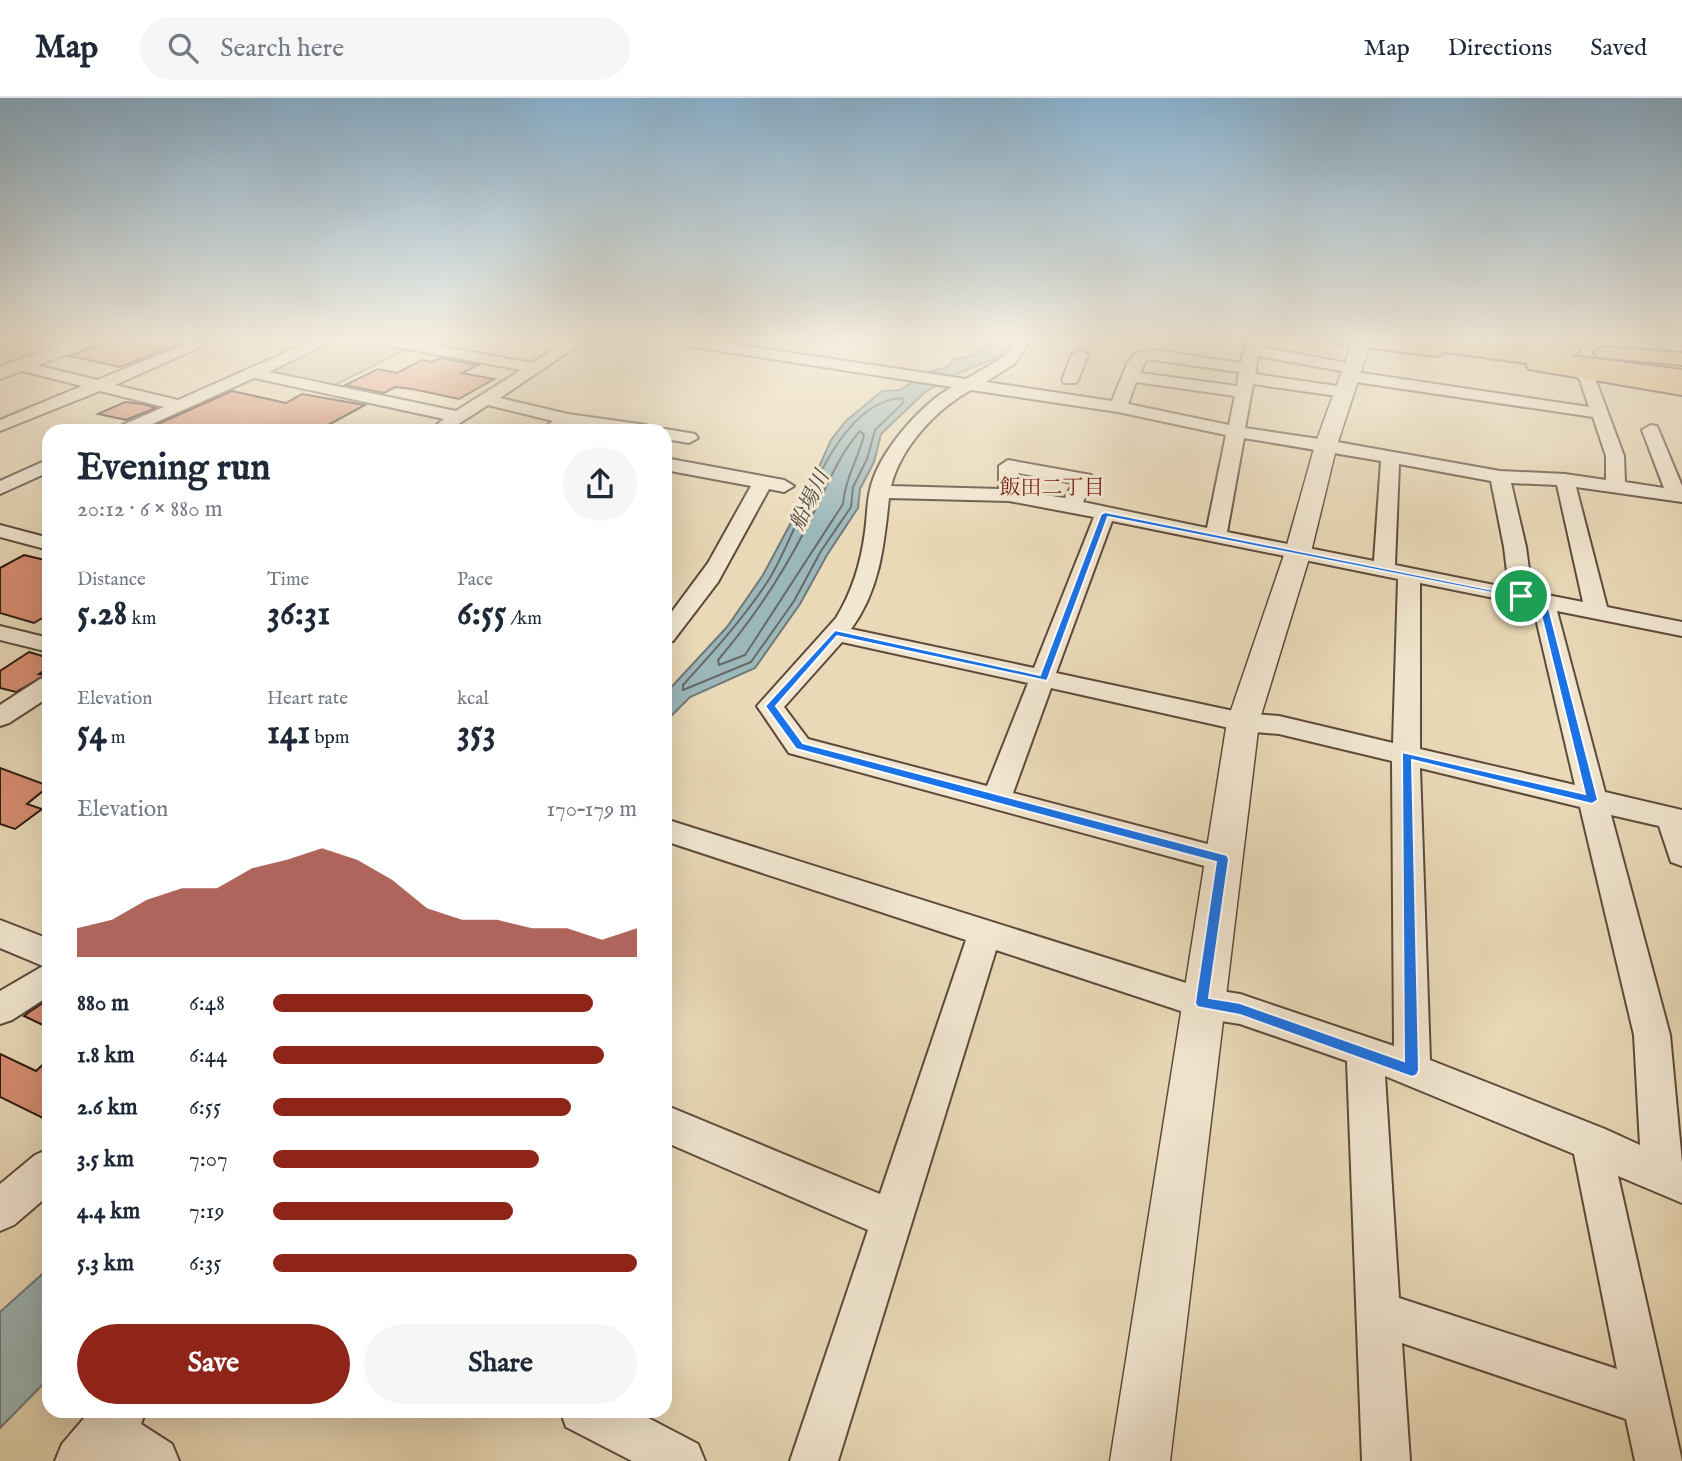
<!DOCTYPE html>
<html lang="en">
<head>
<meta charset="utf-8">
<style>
  body { margin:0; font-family:"IM FELL English","Noto Serif JP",serif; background:#f6f6f7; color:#1f2937; height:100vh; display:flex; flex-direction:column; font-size:26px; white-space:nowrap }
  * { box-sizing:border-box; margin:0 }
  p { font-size:23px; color:#747a83 }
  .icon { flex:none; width:38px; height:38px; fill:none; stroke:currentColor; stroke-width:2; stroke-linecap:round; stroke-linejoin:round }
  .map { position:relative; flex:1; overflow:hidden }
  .panel { position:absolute; left:42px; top:326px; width:630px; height:994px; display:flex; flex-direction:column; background:#fff; border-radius:21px; box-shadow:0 7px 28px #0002 }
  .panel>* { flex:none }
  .pin { position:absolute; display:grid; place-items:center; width:60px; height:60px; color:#fff; margin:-30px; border:4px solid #fff; border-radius:50%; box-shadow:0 2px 7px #0007 }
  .round { display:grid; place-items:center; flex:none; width:74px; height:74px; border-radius:37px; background:#f6f6f7 }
  .overview { display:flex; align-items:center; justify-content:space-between; height:119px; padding:0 35px }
  h1 { font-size:38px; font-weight:700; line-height:52px }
  .stats { display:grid; grid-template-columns:repeat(3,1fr); gap:10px; height:119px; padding:7px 35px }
  .stats div { display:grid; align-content:center }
  .stats b { font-size:35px; font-weight:700 }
  .stats small { font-size:19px; font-weight:400 }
  .stats p { font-size:19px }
  .chart { height:196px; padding:14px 35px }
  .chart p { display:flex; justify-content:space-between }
  .chart svg { width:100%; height:126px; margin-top:7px; fill:#8f2418; opacity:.7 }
  .action { display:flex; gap:14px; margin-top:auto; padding:14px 35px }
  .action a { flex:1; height:80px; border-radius:42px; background:#8f2418; color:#fff; font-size:28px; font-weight:700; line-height:80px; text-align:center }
  .action a+a { background:#f6f6f7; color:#1f2937 }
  ul { padding:0 35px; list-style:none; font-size:23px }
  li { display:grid; grid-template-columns:112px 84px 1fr; align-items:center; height:52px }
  li i { height:18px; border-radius:9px; background:#8f2418 }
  header { display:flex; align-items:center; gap:42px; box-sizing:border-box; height:98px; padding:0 35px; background:#fff; border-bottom:2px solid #e0e1e3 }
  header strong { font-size:33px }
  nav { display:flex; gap:38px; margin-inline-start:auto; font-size:24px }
  .search { width:490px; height:63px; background:#f6f6f7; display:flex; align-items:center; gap:18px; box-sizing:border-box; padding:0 24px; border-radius:38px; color:#747a83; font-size:26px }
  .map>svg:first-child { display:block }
  .green { fill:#b5bf8f; stroke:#726d51; stroke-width:2 }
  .water { fill:#9cb7b9; stroke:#707977; stroke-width:2 }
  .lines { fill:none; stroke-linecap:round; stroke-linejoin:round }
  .shore { stroke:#666966; stroke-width:2 }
  .building { fill:#d78e71; stroke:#2f1b13; stroke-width:2 }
  .minor-casing { stroke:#5e4a3c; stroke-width:4 }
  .tertiary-casing { stroke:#5e4a3c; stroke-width:3 }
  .trunk-casing { stroke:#2f1b13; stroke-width:4 }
  .motorway-casing { stroke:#2f1b13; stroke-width:4 }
  .minor { fill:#f1e6d0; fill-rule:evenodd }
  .tertiary { fill:#f1e6d0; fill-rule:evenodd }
  .trunk { fill:#e4bc7c; fill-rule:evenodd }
  .motorway { fill:#e4bc7c; fill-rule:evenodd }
  .route { fill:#1a73e8; stroke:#fff; stroke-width:2; fill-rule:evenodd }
  .labels { text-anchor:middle; stroke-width:6; stroke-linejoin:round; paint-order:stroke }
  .far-neighbourhood-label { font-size:21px; fill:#7a1f14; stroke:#f1e6d0 }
  .far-water-label { font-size:21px; font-style:italic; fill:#504a45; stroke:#f1e6d0 }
</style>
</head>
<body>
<header>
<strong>Map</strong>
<div class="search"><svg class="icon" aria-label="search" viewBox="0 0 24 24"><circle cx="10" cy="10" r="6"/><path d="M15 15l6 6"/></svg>Search here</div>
<nav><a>Map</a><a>Directions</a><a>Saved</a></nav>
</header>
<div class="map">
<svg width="1682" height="1363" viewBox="0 0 1682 1363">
  <rect width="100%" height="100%" fill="#e9d9b7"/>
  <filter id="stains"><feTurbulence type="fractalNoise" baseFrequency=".00286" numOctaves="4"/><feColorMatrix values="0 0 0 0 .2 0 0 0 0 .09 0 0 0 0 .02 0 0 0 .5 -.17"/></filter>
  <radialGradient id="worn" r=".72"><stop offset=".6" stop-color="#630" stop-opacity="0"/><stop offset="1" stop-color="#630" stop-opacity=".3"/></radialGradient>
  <path class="green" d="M335,240H356L409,250L331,289L265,275L266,272Z"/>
  <g class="water">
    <path d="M991,240H1007L1001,258L952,278L925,294L881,336L874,364L860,391L858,410L827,457L800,506L755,570L690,599L665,624V596L727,529L763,477L810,389L831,342L846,323L882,293L900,292L928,274L947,269L953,262L977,256Z"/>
    <path d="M49,1170V1280L0,1330V1214Z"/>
  </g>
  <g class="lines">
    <g class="shore">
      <path d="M902,300L903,305L875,332L867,361L853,389L851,409L821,453L794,503L751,564L683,592V587C713,554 743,521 768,483C801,432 831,304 902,300Z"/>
      <path d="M860,333L864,337C858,361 845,381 843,406L745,557L719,567L718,562C752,522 781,479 805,432C823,399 835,361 860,333Z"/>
    </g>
  </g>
  <g class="building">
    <path d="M106,240H190L191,241L120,269L70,258L102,246Z"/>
    <path d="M441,260L478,267L462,275L494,281L459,301L412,291L395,289L384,295L345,287L378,271L397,275L422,262L432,264Z"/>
    <path d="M232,293L286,305L302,296L365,307L319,332H171L153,328Z"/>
    <path d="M125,304L143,306L156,310L126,322L98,316Z"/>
    <path d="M24,457L49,463V516L34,525L0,515V470Z"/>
    <path d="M29,554L49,560V569L39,576L46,577L16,594L0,590V573Z"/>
    <path d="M0,670L49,688L27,706L42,711L15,731L0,726Z"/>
    <path d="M49,901V930L24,918L29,914Z"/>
    <path d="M0,956L36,973L49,961V1023L0,999Z"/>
  </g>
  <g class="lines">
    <g class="minor-casing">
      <g id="minor">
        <path d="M201,240H221L115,287L178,302L318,240H337L269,274L456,313L521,272L370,244L363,240H394L532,265L572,240H589L500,300L568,316L646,327L655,332H612L571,327L561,332H541L553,323L488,307L449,332H437L434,329L444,321L254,280L139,332H117L120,328L164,309L100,293L0,333V322L82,288L14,271L12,268L14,265L20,263L97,282Z"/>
        <path d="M655,240H691L966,281L1004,259L1018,240H1032L1015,265L986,284L1112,303L1127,266L1136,255L1154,252L1241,265L1247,240H1261L1260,249L1358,267L1360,270L1355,274L1589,309L1580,282L1568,271L1576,266L1582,268L1595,280L1624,358L1625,384L1664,390L1642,332L1651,327L1657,328L1682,388V404L1576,389L1607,509L1682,524V538L1557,513L1605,694L1682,712V768L1671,764L1659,728L1611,717L1670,937L1682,1065V1105L1618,1078L1682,1363H1635L1626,1321L1402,1245L1410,1363H1362L1347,963L1240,926L1202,920L996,852L838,1363H790L868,1132L665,1044V1007L880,1096L966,842L665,743V721L1202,890L1240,896L1394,948L1392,663L1279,636L1243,633L1051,590L1013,695L1234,753L1238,761L1234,769L1223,773L789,655L757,608L836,520C852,494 861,465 865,434C867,420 867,404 870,392C878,355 920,307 952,289L662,244ZM1258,258L1347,274L1341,278L1349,283L1593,319L1606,358V382L1565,376L1500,373L1326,342L1245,330L1253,286L1344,299L1352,294L1344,289L1255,276ZM1146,262H1154L1239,274L1237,288L1140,275ZM1136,284L1235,298L1229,327L1128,306ZM971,292L1118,314L1226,337L1207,430L1083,404L1094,381L1091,377L1008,362L999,368V391L891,388C901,349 936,311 971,292ZM1244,340L1381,363L1374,463L1227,434ZM1399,366L1491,383L1504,449L1509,490L1395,467ZM1018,375L1073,385L1065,400L1019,393ZM1511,385L1557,387L1583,504L1532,494L1526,449ZM889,400L1009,403L1094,419L1034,570L851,531C880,492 884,447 889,400ZM1112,423L1398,481L1393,645L1279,618L1243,615L1056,575ZM1420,485L1533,508L1575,687L1420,651ZM842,544L1028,585L987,688L808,641L784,609ZM1420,670L1580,709L1634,937L1640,1047L1605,1031L1430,962ZM1385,978L1574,1056L1617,1271L1399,1200Z"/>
        <path d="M1080,252L1088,257L1078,282L1076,285H1064L1062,282L1072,257Z"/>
        <path d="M665,331L695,336L698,340L689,345L665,341V332H659Z"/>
        <path d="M665,360L784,382L794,388L784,394L769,391L718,484L673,543L665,545V523L708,465L751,388L665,372Z"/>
        <path d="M49,361V374L0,396V383Z"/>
        <path d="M0,427L49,440V452L0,439Z"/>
        <path d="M0,528L49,540V554L0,542Z"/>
        <path d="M49,579V599L9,625L0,628V607L40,581Z"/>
        <path d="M0,822L49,841V898L12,922L0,926V893L43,868L0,850Z"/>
        <path d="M49,1051V1097L14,1127L0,1133V1086L35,1057Z"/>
        <path d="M91,1312H146L141,1326L172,1346L179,1363H55L62,1346Z"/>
        <path d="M560,1312H633L698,1346L705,1363H632L566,1329Z"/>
      </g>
    </g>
    <g class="tertiary-casing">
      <g id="tertiary">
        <path d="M77,240H103L101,244L0,281V268Z"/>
        <path d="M1354,240H1372L1337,347L1311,454L1259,624L1170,1363H1110L1227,624L1285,454L1315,347Z"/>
      </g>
    </g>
    <g class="trunk-casing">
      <g id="trunk">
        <path d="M1330,240H1388L1435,246L1442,248L1445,252L1442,256L1435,258L1340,246L1333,244Z"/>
        <path d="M1465,240H1523L1570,246L1577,248L1580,252L1577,256L1570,258L1475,246L1468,244Z"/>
        <path d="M1604,249L1682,255V267L1597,259L1594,255L1597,251Z"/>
        <path d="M1537,260L1682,283V297L1529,271L1526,266L1529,261Z"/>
      </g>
    </g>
    <g class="motorway-casing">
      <path id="motorway" d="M1375,240H1431L1682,272V286L1385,246L1378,244Z"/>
    </g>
    <use href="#minor" class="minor"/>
    <use href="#tertiary" class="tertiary"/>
    <use href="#trunk" class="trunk"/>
    <use href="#motorway" class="motorway"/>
  </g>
  <linearGradient id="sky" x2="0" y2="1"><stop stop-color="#89b5d5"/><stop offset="0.56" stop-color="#f5eedf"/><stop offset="1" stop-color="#f5eedf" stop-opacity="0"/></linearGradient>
  <rect width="1682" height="431" fill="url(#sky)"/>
  <path class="route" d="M1105,414L1547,503L1598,702L1592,706L1412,662L1419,972L1417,977L1412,979L1240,917L1197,909L1195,905L1216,764L796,651L765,608L835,532L1040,577L1101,416ZM1108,419L1538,504L1585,696L1402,654L1404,963L1240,905L1209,900L1229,761L1227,757L803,645L776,608L837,538L1047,583Z"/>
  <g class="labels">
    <g class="far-neighbourhood-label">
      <text x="1052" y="396">飯田二丁目</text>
    </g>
    <g class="far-water-label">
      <text transform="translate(809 402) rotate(-64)" y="7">船場川</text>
    </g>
  </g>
  <rect width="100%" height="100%" filter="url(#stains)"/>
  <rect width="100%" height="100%" fill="url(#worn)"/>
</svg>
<div class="pin" style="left:1521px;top:498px;background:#1e9e55"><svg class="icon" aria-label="arrive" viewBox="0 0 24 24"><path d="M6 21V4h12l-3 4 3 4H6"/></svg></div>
<section class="panel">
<div class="overview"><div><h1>Evening run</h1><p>20:12 · 6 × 880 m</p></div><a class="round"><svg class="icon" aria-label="share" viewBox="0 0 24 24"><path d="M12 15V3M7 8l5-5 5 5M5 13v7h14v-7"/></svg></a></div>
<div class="stats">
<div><p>Distance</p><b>5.28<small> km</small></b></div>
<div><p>Time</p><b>36:31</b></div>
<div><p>Pace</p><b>6:55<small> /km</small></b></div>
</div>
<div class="stats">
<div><p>Elevation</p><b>54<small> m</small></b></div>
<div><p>Heart rate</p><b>141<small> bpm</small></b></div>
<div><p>kcal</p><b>353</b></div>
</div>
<div class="chart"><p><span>Elevation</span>170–179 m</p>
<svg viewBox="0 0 160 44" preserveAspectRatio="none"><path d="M0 44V34L10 31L20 24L30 20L40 20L50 13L60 10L70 6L80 10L90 17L100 27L110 31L120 31L130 34L140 34L150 38L160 34V44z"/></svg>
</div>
<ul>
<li><b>880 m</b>6:48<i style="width:88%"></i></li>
<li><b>1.8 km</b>6:44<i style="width:91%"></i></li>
<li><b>2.6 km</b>6:55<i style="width:82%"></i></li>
<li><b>3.5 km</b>7:07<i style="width:73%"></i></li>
<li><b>4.4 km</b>7:19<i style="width:66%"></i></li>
<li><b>5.3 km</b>6:35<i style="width:100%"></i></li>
</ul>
<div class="action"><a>Save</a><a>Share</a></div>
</section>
</div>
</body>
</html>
